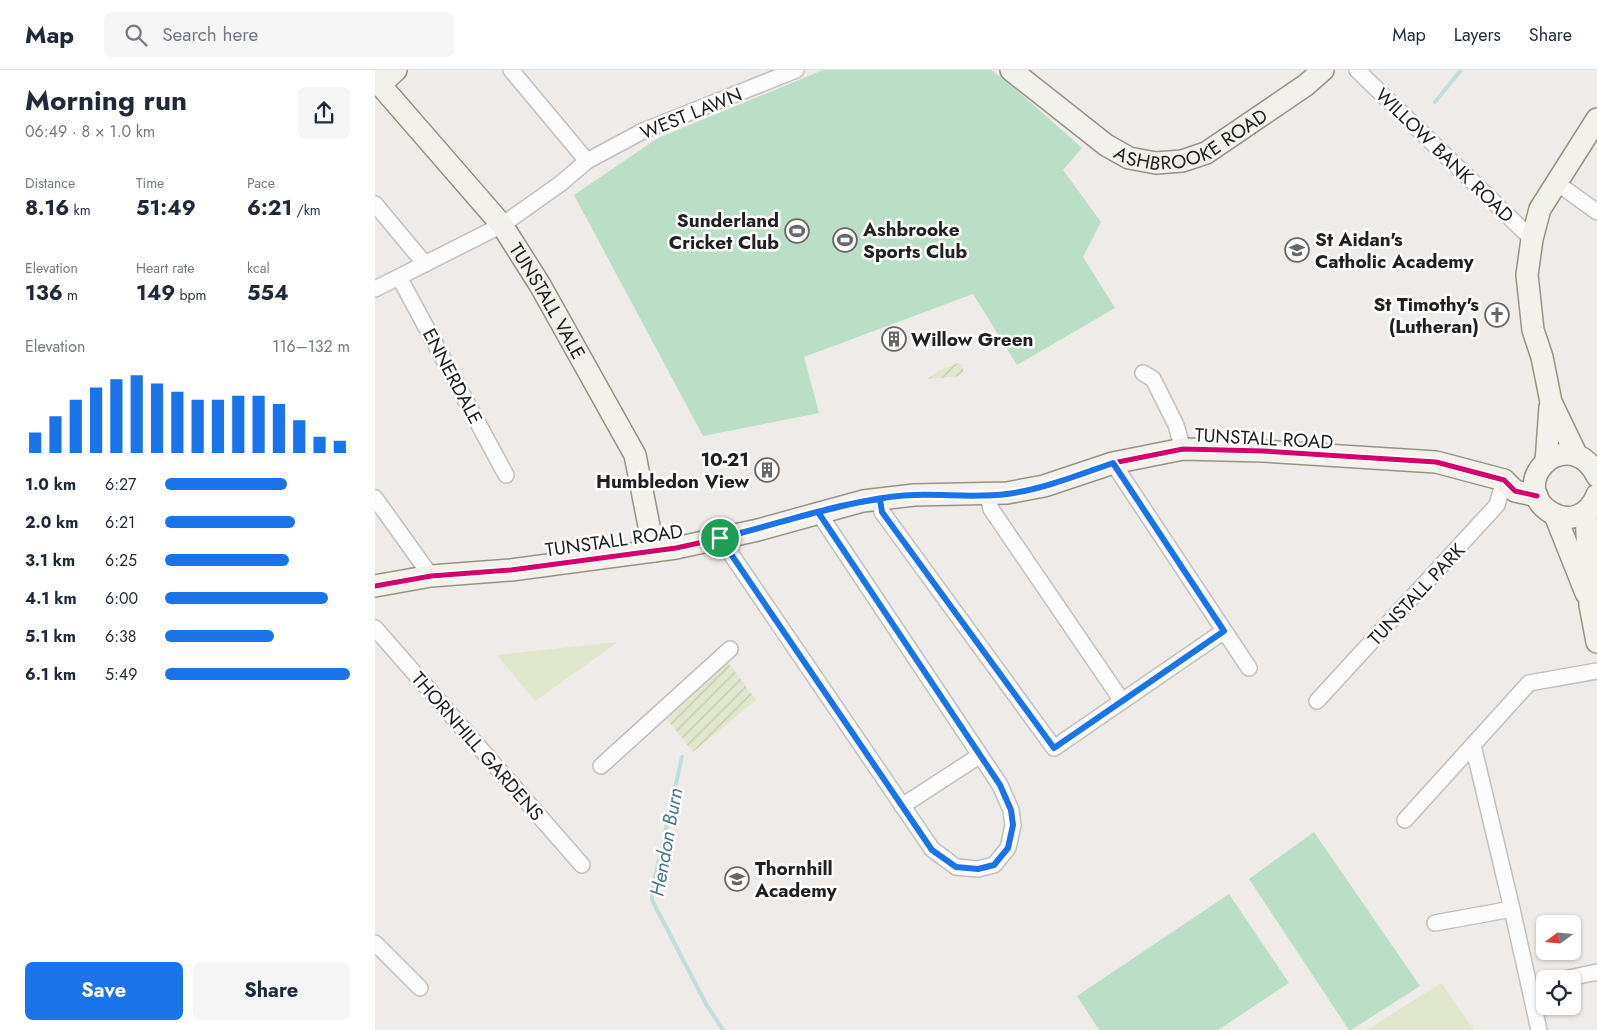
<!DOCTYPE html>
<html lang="en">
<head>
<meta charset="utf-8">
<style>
  body { margin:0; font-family:Jost,sans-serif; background:#f6f6f7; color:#1f2937; height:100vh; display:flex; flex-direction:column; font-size:19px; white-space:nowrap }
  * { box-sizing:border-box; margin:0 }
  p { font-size:16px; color:#747a83 }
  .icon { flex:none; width:28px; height:28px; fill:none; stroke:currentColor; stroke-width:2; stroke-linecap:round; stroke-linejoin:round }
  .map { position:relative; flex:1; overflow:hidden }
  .panel { display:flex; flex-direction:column; background:#fff; width:375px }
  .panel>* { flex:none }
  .needle { width:32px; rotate:254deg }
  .controls { position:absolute; left:1161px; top:845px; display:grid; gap:10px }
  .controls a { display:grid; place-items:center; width:45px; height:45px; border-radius:8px; background:#fff; box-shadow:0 1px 4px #0004; font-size:25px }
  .pin { position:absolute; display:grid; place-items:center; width:42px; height:42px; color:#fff; margin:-21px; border:2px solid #fff; border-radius:50%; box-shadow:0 1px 5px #0007 }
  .round { display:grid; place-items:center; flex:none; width:52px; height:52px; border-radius:8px; background:#f6f6f7 }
  .headline { display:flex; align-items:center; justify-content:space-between; height:85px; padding:0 25px }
  h1 { font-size:28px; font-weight:700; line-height:38px }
  .metrics { display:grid; grid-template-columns:repeat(3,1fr); gap:8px; height:85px; padding:5px 25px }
  .metrics div { display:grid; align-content:center }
  .metrics b { font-size:21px; font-weight:700 }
  .metrics small { font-size:14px; font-weight:400 }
  .metrics p { font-size:14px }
  .chart { height:140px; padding:10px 25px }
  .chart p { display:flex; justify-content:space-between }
  .chart svg { width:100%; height:90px; margin-top:5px; stroke:#1a73e8; stroke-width:6 }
  .action { display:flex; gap:10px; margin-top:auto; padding:10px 25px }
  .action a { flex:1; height:58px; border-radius:8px; background:#1a73e8; color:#fff; font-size:20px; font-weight:700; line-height:58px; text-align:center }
  .action a+a { background:#f6f6f7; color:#1f2937 }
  ul { padding:0 25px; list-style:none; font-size:16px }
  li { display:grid; grid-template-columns:80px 60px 1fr; align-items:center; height:38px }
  li i { height:12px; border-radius:6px; background:#1a73e8 }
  header { display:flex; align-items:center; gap:30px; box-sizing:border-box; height:70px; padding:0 25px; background:#fff; border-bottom:1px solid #e0e1e3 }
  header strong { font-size:24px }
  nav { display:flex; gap:28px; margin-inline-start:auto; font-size:18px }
  .search { width:350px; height:45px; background:#f6f6f7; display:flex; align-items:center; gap:12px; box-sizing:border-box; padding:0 18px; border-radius:8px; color:#747a83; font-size:19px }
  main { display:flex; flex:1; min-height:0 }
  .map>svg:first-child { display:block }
  .grass { fill:#e1e7cc }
  .garden { fill:url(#garden-furrows) }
  .pitch { fill:#badfc6 }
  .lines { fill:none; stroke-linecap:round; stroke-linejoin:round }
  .stream { stroke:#c0dedc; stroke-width:4 }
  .street-casing { stroke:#c1c0bf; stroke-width:18 }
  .secondary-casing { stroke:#979383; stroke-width:24 }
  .street { stroke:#fcfcfc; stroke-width:15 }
  .secondary { stroke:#f3f1ec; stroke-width:21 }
  .cycleway-casing { stroke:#fff; stroke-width:8 }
  .cycleway { stroke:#d6006c; stroke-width:5 }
  .route-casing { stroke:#fff; stroke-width:10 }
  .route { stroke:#1a73e8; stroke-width:6 }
  .labels { text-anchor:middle; stroke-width:5; stroke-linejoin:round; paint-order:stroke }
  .street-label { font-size:19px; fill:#202020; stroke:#fff }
  .poi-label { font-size:19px; font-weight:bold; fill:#202020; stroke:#fff; text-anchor:start }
  .water-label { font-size:20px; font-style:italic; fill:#497787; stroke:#fff }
</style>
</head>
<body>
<header>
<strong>Map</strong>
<div class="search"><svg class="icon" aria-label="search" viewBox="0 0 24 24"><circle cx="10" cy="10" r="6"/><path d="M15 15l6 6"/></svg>Search here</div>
<nav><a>Map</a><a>Layers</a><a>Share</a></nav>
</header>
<main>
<section class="panel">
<div class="headline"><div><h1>Morning run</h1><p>06:49 · 8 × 1.0 km</p></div><a class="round"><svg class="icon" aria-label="share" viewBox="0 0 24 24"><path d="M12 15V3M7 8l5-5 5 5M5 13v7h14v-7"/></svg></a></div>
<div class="metrics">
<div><p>Distance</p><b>8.16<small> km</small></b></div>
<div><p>Time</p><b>51:49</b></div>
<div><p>Pace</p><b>6:21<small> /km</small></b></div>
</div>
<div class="metrics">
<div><p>Elevation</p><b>136<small> m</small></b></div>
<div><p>Heart rate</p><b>149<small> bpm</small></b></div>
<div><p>kcal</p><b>554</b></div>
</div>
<div class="chart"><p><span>Elevation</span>116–132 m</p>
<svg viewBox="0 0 160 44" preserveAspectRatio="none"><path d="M5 44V34M15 44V26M25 44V18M35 44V12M45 44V8M55 44V6M65 44V10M75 44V14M85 44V18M95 44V18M105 44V16M115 44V16M125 44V20M135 44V28M145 44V36M155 44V38"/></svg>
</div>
<ul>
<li><b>1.0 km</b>6:27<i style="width:66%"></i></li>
<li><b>2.0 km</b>6:21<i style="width:70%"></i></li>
<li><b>3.1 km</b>6:25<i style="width:67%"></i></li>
<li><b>4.1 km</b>6:00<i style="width:88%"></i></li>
<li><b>5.1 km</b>6:38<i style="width:59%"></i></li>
<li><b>6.1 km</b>5:49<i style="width:100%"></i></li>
</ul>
<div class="action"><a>Save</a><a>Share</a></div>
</section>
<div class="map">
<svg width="1222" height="960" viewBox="0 0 1222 960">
  <defs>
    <pattern id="garden-furrows" width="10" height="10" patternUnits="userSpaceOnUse" patternTransform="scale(1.25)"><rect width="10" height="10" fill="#e1e7cc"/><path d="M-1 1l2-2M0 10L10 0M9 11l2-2" fill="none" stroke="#c1c6af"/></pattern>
  </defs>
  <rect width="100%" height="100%" fill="#eeebe9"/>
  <g class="grass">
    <path d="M243,572L160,631L122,585Z"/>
    <path d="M1066,913L1099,960H992Z"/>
  </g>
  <g class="garden">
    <path d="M583,293L588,295V302L585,306L553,309L565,300Z"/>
    <path d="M353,592L381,630L318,682L292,649Z"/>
  </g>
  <g class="pitch">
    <path d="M448,0H616L636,15L707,78L688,100L726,152L708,187L740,238L642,295L598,224L429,287L444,343L328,366L199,125L283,68Z"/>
    <path d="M939,762L1045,916L976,960H974L874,809Z"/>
    <path d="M854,824L914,913L843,960H724L702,926Z"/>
  </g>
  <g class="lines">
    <g class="stream">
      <path d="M1060,32L1086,0"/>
      <path d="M307,687L277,821V830L331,934L348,960"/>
    </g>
    <g class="street-casing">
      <g id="street">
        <path d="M136,0L212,91"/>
        <path d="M982,0L1157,169"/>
        <path d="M1182,113L1222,142"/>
        <path d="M0,134L50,194"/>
        <path d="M24,207L131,405"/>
        <path d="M0,219L127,155L185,114L212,91L268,61L421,0"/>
        <path d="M768,303L778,309L801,355L808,379"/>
        <path d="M738,393L874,598"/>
        <path d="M613,425L616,439L747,631"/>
        <path d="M0,428L56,506"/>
        <path d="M505,429L507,442L679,678L849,561"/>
        <path d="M345,468L557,779L581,797L603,799L619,795L633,778L638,755L636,740L625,715L443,442"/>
        <path d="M0,558L207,795"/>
        <path d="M942,631L1122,435L1129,410"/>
        <path d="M1098,675L1137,839L1164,960"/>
        <path d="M226,696L355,579"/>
        <path d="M527,736L604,686"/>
        <path d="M1030,750L1154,613L1222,601"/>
        <path d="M1060,853L1137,839"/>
        <path d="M0,873L45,918"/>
        <path d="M1189,909L1222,902"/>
      </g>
    </g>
    <g class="secondary-casing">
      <g id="secondary">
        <path id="s1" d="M636,0L731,75L754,88L781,93L807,91L831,83L931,15L948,0"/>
        <path id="s2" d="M0,9L127,155L165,215L260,385L279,481"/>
        <path d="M5,15L21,0"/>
        <path d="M1202,386L1176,332L1167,287L1158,260L1152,205L1157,169L1165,139L1222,49"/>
        <path d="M1171,392L1175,337"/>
        <path d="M1222,406C1216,394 1207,384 1192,384C1183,384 1174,388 1168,395C1136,431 1202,475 1222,425"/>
        <path d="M1211,441L1215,535L1222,572"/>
        <path d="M1180,445L1211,523"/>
        <path d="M0,516L56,506L136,500L301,478L383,460L488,431L539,425L632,423L669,416L738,393L808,379L888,381L1061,392L1129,410L1140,421L1162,426"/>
      </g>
    </g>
    <use href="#street" class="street"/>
    <use href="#secondary" class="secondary"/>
    <g class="cycleway-casing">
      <g id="cycleway">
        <path d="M345,468L557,779L581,797L603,799L619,795L633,778L638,755L636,740L625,715L443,442"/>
        <path d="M0,516L56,506L136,500L301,478L383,460L488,431L539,425L632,423L669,416L738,393L808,379L888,381L1061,392L1129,410L1140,421L1162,426"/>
      </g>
    </g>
    <use href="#cycleway" class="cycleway"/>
  </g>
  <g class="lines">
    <g class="route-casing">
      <path id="route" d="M345,468L557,780L581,797L603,799L619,795L633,778L638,755L636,740L625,715L443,442C475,434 507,426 540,425C571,424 602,428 632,424C668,419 703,405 738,393L849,561L679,678L507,442L505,429C451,436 398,456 345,468"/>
    </g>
    <use href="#route" class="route"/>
  </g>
  <defs>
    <g id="stadium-ring" transform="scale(1.25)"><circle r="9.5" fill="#fff" stroke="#686766" stroke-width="1.5"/><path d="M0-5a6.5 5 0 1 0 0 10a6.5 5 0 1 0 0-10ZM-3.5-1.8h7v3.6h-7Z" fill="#686766"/></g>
    <g id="school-ring" transform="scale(1.25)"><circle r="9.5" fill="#fff" stroke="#686766" stroke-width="1.5"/><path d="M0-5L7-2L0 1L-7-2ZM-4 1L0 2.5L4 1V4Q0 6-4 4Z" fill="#686766"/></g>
    <g id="church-ring" transform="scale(1.25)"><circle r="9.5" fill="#fff" stroke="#686766" stroke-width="1.5"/><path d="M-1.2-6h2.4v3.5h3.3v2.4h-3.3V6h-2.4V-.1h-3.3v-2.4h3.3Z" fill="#686766"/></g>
    <g id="building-ring" transform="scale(1.25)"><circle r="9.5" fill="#fff" stroke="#686766" stroke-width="1.5"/><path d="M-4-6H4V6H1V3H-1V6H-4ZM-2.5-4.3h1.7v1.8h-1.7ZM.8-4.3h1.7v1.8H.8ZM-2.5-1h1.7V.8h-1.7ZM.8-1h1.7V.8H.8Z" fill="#686766"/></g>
  </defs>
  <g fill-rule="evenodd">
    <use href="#stadium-ring" x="422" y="161"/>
    <use href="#stadium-ring" x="470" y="170"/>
    <use href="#school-ring" x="922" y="180"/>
    <use href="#church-ring" x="1122" y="245"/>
    <use href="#building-ring" x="519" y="269"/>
    <use href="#building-ring" x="392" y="400"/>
    <use href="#school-ring" x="362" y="809"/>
  </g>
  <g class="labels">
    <g class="street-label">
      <text transform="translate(316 43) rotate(-22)" y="7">WEST LAWN</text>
      <text dy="7" stroke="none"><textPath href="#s1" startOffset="215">ASHBROOKE ROAD</textPath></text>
      <text transform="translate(1070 85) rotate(44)" y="7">WILLOW BANK ROAD</text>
      <text dy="7" stroke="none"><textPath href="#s2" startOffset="282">TUNSTALL VALE</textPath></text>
      <text transform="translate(78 306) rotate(62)" y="7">ENNERDALE</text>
      <text transform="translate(889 368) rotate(3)" y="7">TUNSTALL ROAD</text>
      <text transform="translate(239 470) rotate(-8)" y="7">TUNSTALL ROAD</text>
      <text transform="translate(1041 524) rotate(-47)" y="7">TUNSTALL PARK</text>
      <text transform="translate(103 676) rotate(49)" y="7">THORNHILL GARDENS</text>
    </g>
    <g class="poi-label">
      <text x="404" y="157" text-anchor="end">Sunderland<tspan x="404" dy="22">Cricket Club</tspan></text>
      <text x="488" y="166">Ashbrooke<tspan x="488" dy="22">Sports Club</tspan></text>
      <text x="940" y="176">St Aidan's<tspan x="940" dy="22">Catholic Academy</tspan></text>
      <text x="1104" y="241" text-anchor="end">St Timothy's<tspan x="1104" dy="22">(Lutheran)</tspan></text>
      <text x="536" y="276">Willow Green</text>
      <text x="374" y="396" text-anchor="end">10-21<tspan x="374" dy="22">Humbledon View</tspan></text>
      <text x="380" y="805">Thornhill<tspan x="380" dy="22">Academy</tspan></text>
    </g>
    <g class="water-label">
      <text transform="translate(291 772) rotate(-80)" y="7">Hendon Burn</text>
    </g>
  </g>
</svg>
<div class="controls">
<a><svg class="needle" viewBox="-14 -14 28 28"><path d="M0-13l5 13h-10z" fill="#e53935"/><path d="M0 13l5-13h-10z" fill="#747a83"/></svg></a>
<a><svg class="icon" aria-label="locate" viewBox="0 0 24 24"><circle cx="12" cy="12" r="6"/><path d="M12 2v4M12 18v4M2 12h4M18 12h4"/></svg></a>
</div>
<div class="pin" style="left:345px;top:468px;background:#1e9e55"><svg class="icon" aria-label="arrive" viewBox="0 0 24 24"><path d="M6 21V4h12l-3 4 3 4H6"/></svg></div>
</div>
</main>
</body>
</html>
